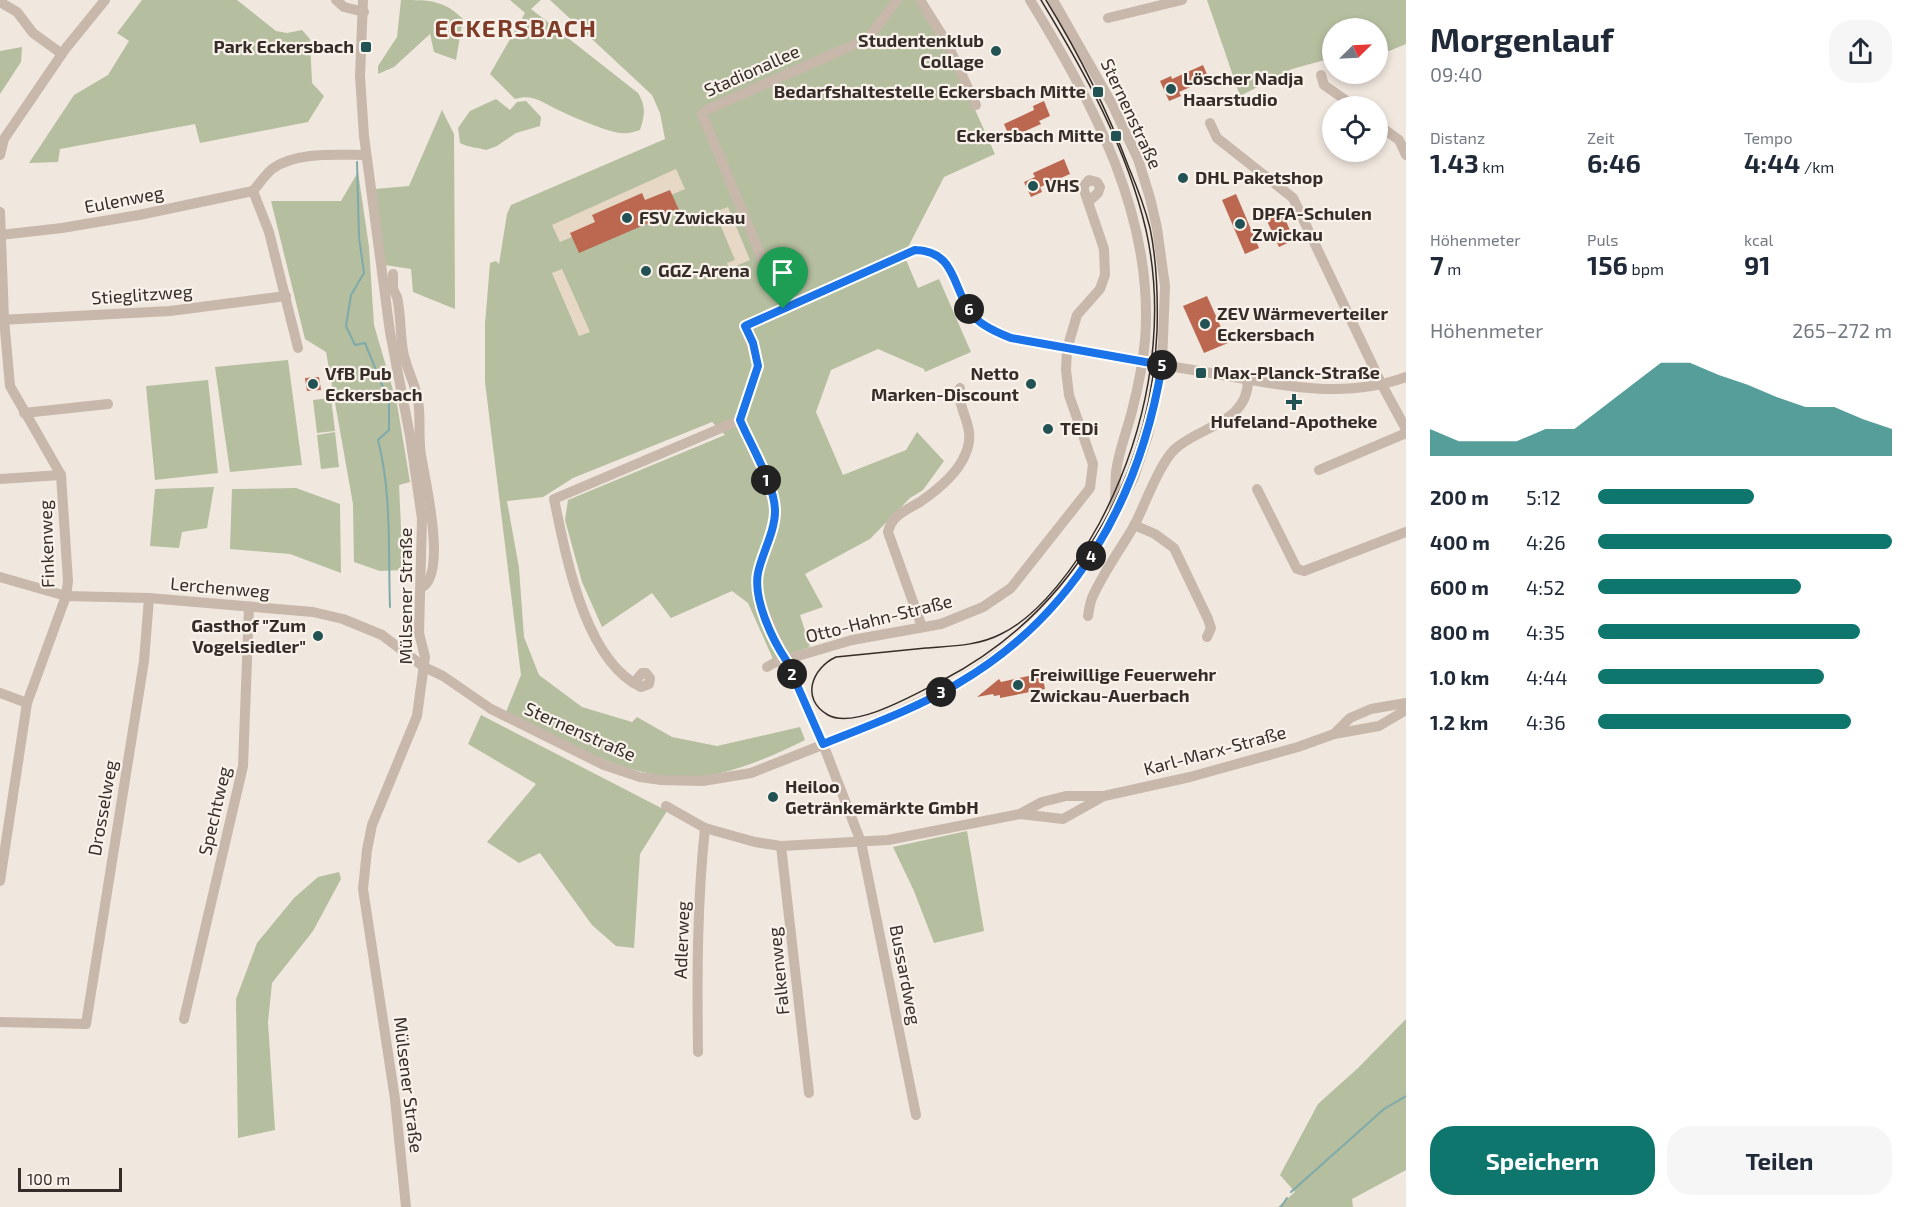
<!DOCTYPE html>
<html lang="de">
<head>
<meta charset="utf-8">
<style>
  body { margin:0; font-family:"Exo 2",sans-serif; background:#f6f6f7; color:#1f2937; height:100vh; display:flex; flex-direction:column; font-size:22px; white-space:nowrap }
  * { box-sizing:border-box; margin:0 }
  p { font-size:20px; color:#747a83 }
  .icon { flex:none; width:33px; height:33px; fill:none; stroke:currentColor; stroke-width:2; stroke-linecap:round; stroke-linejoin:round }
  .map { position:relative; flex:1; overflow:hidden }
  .panel { display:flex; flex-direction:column; background:#fff; width:510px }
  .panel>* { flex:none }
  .needle { width:39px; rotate:66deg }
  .buttons { position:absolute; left:1322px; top:18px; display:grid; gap:12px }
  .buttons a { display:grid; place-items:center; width:66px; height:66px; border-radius:50%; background:#fff; box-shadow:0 3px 9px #0003; font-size:30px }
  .scale { position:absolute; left:18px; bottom:15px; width:104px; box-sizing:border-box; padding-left:6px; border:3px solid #362d29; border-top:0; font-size:16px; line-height:21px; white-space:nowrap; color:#362d29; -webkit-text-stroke:4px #f8f2ea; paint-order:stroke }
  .pin { position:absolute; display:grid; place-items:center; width:51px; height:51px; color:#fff; margin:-62px -26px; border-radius:50% 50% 50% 0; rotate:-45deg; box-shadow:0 0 6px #0007 }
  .pin .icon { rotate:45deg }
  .km { position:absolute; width:30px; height:30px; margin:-15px; border-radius:50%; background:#222; color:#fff; font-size:16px; line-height:30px; text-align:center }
  .round { display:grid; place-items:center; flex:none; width:63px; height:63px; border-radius:24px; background:#f6f6f7 }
  .headline { display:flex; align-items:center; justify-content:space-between; height:102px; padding:0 24px }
  h1 { font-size:33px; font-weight:700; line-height:45px }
  .figures { display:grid; grid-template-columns:repeat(3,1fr); gap:9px; height:102px; padding:6px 24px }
  .figures div { display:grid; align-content:center }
  .figures b { font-size:26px; font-weight:700 }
  .figures small { font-size:16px; font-weight:400 }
  .figures p { font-size:16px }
  .chart { height:168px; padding:12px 24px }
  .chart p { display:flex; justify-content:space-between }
  .chart svg { width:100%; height:108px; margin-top:6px; fill:#0f766e; opacity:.7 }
  .primary-button { display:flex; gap:12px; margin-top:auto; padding:12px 24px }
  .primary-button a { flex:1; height:69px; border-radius:24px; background:#0f766e; color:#fff; font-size:24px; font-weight:700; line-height:69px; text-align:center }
  .primary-button a+a { background:#f6f6f7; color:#1f2937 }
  ul { padding:0 24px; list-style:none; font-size:20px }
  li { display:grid; grid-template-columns:96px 72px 1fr; align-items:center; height:45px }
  li i { height:15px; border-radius:8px; background:#0f766e }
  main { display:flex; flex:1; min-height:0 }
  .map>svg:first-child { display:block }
  .green { fill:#b5be9f }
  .plaza { fill:#e7d8c6 }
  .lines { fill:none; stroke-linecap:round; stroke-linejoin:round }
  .stream { stroke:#7faaab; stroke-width:2 }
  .building { fill:#bc6851 }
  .minor { stroke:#c8b7ab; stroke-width:10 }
  .tram { stroke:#362d29; stroke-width:1.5 }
  .route-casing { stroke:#fff; stroke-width:12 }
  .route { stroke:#1a73e8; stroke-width:8 }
  .poi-dot { fill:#225254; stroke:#f8f2ea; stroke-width:2 }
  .labels { text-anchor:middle; stroke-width:4.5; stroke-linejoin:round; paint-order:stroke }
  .poi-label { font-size:18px; font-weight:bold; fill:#362d29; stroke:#f8f2ea; text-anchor:start }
  .street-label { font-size:18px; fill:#362d29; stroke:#f8f2ea }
  .district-label { font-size:24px; font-weight:bold; letter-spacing:1.5px; fill:#7e3c29; stroke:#f8f2ea }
</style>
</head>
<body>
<main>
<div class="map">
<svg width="1406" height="1207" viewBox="0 0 1406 1207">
  <rect width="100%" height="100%" fill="#f0e7de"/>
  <g class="green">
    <path d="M142,0H237L276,31L287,33L302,30L310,39L312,83L324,96L308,122L200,143L195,124L60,149L58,162L29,163L74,95L108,75L129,41L117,33Z"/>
    <path d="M401,0C430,0 444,0 463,19L456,60L434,52L430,34L394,67L378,74V66L397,37Z"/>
    <path d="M510,0H541L531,9L638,93C646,106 645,115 640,130C633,132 628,134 621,133C607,132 568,115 554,108C540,101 532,94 515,99L490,74L525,13Z"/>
    <path d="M550,0H917L949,52L995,154L944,177L904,255L918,288L939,279L971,352L925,372L924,369L878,349L831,370L816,412L843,475L906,450L917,432L944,461L923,490L910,498L870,539L805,574L823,607L800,615L810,647L773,659L748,603L732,591L671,618L652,593L602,627L582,582L565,520L568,500L725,435L712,422L573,478L543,497L507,501L519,568L524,637L539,675L582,707L632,722L637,717L672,737L717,746L800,727L805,740C775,755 739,771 705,776C633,785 568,742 506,712L521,675L485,382V324L490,263L496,261L499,264L507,214L511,205L665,139L660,113L652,95Z"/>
    <path d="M1207,0H1406V44L1389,51H1377V28H1332V58L1292,69L1240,96Z"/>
    <path d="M22,47L21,62L0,94V51Z"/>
    <path d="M496,99L510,110L517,102L526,101L541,117L540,126L516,133L497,146L486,150C476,147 469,148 460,143L458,128L470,111Z"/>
    <path d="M442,110L454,134L455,309L413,292L411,269L385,265L375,189L409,186Z"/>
    <path d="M358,172L369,247L374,325L397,404L410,482L399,485L403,570L380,571L354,562L353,504L326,352L305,339L271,201H341Z"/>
    <path d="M288,360L302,465L230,472L215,367Z"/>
    <path d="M208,380L218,473L155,480L146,386Z"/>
    <path d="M331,398L335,431L317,433L313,400Z"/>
    <path d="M335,432L339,467L321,469L317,435Z"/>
    <path d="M214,487L207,528L182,532L179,548L150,546L155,489Z"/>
    <path d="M296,488L340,504L341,573L290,554L230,549L232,489Z"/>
    <path d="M481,715L667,811L640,854L634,948L616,946L592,925L540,853L519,863L487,842L536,784L468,744Z"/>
    <path d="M967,831L984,931L934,943L914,891L893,847Z"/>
    <path d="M339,872L341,879L313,931L272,983L268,1022L275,1130L238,1138L236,999L257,943L294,898L318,877Z"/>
    <path d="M1406,1019V1170L1352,1199L1353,1207H1278L1295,1192L1280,1175L1318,1104L1358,1068Z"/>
  </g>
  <g class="plaza">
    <path d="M676,169L685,189L560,242L552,225Z"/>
    <path d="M728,207L750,260L729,269L727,263L735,260L715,212Z"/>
    <path d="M562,269L590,332L579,336L552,273Z"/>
  </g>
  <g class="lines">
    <g class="stream">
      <path d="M357,162L359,237L364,273L351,295L346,326L355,345L365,343L389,402V430L378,440C392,494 388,552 390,607"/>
      <path d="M1291,1192L1384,1109L1406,1096"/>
      <path d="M1281,1207L1287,1198"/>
    </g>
  </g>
  <g class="building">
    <path d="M1203,65L1209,79L1179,92L1181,96L1169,101L1160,81L1171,76L1172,79Z"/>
    <path d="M1044,101L1050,116L1039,121L1041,124L1010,138L1004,124L1034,110L1033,106Z"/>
    <path d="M1064,159L1070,174L1040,187L1042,192L1031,197L1024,182L1035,177L1033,173Z"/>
    <path d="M670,190L679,210L579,253L570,233L595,222L592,215L642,193L645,200Z"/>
    <path d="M1236,194L1259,248L1245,254L1222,200Z"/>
    <path d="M1268,207L1272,214L1281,209L1294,240L1279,247L1262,210Z"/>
    <path d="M1207,296L1228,343L1204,353L1183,306Z"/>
    <path d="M319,377L321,390L307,391L305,378Z"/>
    <path d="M1042,673L1045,689L1000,698V695L994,696L993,694L977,697L999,679L1001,682Z"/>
  </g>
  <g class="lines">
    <g class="minor">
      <path d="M336,0L344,7L364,12"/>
      <path d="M363,0L360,76L364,136L390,332L410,436L422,519L419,633L425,657L417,716L372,825L367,850L363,889L395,1099L406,1207"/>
      <path d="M920,0L947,43L976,105"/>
      <path d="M1030,0C1092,102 1155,216 1145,340C1143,364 1138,388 1132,411C1127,431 1118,453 1116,473C1115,485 1116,497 1114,510"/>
      <path d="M0,2L17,12L33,33L62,54"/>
      <path d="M1108,18L1182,0"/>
      <path d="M1321,75L1324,85L1354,106"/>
      <path d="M1210,123L1217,138L1293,198L1382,385L1406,429"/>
      <path d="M1377,124L1399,140L1406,155"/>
      <path d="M0,155L4,139L66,48L105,0"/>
      <path d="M1089,180L1097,182L1100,187L1098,193L1088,202L1083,187Z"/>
      <path d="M253,191L269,232L298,348"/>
      <path d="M253,191C259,184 265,175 272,169C296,151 338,155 366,155"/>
      <path d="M0,212L4,319L10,386L61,475L68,581L66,596L27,703L0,881"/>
      <path d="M0,235L62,228L139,215L253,191"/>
      <path d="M384,287L393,289L397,297C401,314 400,333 403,351C406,368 415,383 418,400C421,418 418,437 421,455C425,480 448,576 421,588"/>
      <path d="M393,289V274"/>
      <path d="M783,309L702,114L706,110L858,43L871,35L897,0"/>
      <path d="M0,320L170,311L286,296"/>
      <path d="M24,413L108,404"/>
      <path d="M1319,470L1406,433"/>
      <path d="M0,479L61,475"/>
      <path d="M1257,489L1297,569L1304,571L1406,532"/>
      <path d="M1134,525L1155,534L1174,548L1208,619L1211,628L1207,637"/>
      <path d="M0,577L66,596L149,598L313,612L343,619L382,635L424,667L443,676L491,709L604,765L640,777L661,780L703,781L751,773L868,727L957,684L1025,636L1069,587L1089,560L1109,527L1134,477L1148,435L1162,365L1165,286L1157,228L1150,198L1138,159L1112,104L1053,0"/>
      <path d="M1088,616C1089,610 1090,603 1092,598C1103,573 1120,550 1134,526C1145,505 1159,464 1175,449C1200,426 1248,423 1248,380"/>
      <path d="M922,627L888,532C892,515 905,511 920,502C936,491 957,474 965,455C978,426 957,414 960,388"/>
      <path d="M767,667L774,663L852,640L941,624L983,607L1011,588L1090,488L1093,464L1069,395L1066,370L1067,349L1077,315L1100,289L1105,275L1104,249L1088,202"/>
      <path d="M634,683L642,673H646L650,678L649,684L641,687C584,660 566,555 554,499L740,420"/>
      <path d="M0,693L27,703"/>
      <path d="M1334,734L1350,718L1371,709L1406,703"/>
      <path d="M666,806L705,828L755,842L781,846L888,840L1020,814L1042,802L1066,796H1104L1190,777L1298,747L1334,734L1379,726L1406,710"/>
      <path d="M1020,814L1063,819L1104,796"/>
      <path d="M781,846L809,1093"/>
      <path d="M184,1019L243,766L249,607"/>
      <path d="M0,1022L86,1024L144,661L149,598"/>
      <path d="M698,1052C697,977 697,903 705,828"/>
      <path d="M916,1115L861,842L823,744L760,602L757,588L758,573L774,522L775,509L768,485L740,420L758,366L745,326L915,250C956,252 952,287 971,313C979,325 998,333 1011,338C1073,350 1136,361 1199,371C1267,382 1340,402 1406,377"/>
    </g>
    <path class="tram" d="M1041,0C1084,71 1127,148 1146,230C1168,329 1146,436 1099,524C1078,562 1041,615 1001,634C978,646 951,646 926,648C896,651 866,654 836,657C812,668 800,699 828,715C855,730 917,693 943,680C1073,612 1151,477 1157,331C1158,297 1157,262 1150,228C1145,208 1137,187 1129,168C1107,109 1079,54 1046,0"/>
  </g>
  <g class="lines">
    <g class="route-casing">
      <path id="route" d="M915,250C956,251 952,287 971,313C979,325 998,333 1011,338L1162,365C1140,498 1076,615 957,684C915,709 868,726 823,744L786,660C772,639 753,599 758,573C762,553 775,532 775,511C775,485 750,444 740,420L758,366L753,343L745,326Z"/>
    </g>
    <use href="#route" class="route"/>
  </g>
  <g class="poi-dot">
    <rect x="360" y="41" width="12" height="12" rx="3"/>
    <circle cx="996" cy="51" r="6"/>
    <circle cx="1171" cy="89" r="6"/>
    <rect x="1092" y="86" width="12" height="12" rx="3"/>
    <rect x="1110" y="130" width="12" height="12" rx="3"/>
    <circle cx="1183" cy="178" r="6"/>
    <circle cx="1033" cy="186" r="6"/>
    <circle cx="627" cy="218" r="6"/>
    <circle cx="1240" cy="224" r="6"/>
    <circle cx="646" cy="271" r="6"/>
    <circle cx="1205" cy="324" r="6"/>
    <rect x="1195" y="367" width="12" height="12" rx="3"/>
    <circle cx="313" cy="384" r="6"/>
    <circle cx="1031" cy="384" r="6"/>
    <path d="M1291 393h6v6h6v6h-6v6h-6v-6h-6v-6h6z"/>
    <circle cx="1048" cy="429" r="6"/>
    <circle cx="318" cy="636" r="6"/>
    <circle cx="1018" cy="685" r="6"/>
    <circle cx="773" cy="797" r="6"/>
  </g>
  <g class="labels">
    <g class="poi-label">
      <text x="984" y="47" text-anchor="end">Studentenklub<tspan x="984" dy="21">Collage</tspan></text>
      <text x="354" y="53" text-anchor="end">Park Eckersbach</text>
      <text x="1183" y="85">Löscher Nadja<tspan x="1183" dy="21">Haarstudio</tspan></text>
      <text x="1086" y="98" text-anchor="end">Bedarfshaltestelle Eckersbach Mitte</text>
      <text x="1104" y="142" text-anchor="end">Eckersbach Mitte</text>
      <text x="1195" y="184">DHL Paketshop</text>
      <text x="1045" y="192">VHS</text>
      <text x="1252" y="220">DPFA-Schulen<tspan x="1252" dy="21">Zwickau</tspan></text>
      <text x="639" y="224">FSV Zwickau</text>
      <text x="658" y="277">GGZ-Arena</text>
      <text x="1217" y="320">ZEV Wärmeverteiler<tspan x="1217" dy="21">Eckersbach</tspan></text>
      <text x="1213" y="379">Max-Planck-Straße</text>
      <text x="325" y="380">VfB Pub<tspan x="325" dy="21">Eckersbach</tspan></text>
      <text x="1019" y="380" text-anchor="end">Netto<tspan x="1019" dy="21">Marken-Discount</tspan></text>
      <text x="1294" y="428" text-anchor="middle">Hufeland-Apotheke</text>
      <text x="1060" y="435">TEDi</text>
      <text x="306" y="632" text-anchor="end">Gasthof "Zum<tspan x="306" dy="21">Vogelsiedler"</tspan></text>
      <text x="1030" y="681">Freiwillige Feuerwehr<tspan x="1030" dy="21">Zwickau-Auerbach</tspan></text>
      <text x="785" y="793">Heiloo<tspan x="785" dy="21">Getränkemärkte GmbH</tspan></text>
    </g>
    <g class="street-label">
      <text transform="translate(752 71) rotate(-24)" y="6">Stadionallee</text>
      <text transform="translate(1131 114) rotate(65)" y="6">Sternenstraße</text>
      <text transform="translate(124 200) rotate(-11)" y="6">Eulenweg</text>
      <text transform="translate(142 295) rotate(-4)" y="6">Stieglitzweg</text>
      <text transform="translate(47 544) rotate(-92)" y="6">Finkenweg</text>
      <text transform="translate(220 588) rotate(5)" y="6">Lerchenweg</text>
      <text transform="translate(406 596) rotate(-90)" y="6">Mülsener Straße</text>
      <text transform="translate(879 619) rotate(-14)" y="6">Otto-Hahn-Straße</text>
      <text transform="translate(580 732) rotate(24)" y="6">Sternenstraße</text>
      <text transform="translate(1215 751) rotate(-15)" y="6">Karl-Marx-Straße</text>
      <text transform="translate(103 808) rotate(-80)" y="6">Drosselweg</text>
      <text transform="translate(215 811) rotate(-77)" y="6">Spechtweg</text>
      <text transform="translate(682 940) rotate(-88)" y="6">Adlerweg</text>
      <text transform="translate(779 971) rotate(-96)" y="6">Falkenweg</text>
      <text transform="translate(905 975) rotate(79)" y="6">Bussardweg</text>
      <text transform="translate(408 1085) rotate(83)" y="6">Mülsener Straße</text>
    </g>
    <g class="district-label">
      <text x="516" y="37">ECKERSBACH</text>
    </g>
  </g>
</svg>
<div class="buttons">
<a><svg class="needle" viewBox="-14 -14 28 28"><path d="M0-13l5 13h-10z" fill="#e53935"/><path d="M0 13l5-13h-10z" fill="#747a83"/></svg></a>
<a><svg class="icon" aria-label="locate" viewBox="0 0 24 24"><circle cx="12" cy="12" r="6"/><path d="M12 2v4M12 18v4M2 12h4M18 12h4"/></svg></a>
</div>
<div class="scale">100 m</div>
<div class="pin" style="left:783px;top:309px;background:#1e9e55"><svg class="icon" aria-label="arrive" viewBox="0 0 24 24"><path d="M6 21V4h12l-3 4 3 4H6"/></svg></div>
<b class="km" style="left:766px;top:480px">1</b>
<b class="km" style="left:792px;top:674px">2</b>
<b class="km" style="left:941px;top:692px">3</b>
<b class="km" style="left:1091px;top:556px">4</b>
<b class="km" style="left:1162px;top:365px">5</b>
<b class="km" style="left:969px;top:309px">6</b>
</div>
<section class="panel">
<div class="headline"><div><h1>Morgenlauf</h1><p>09:40</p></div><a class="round"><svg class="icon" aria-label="share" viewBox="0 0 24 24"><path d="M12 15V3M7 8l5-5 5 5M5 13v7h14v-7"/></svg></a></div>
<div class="figures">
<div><p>Distanz</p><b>1.43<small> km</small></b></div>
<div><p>Zeit</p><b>6:46</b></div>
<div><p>Tempo</p><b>4:44<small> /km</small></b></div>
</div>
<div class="figures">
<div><p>Höhenmeter</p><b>7<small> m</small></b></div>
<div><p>Puls</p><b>156<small> bpm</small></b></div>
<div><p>kcal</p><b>91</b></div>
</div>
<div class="chart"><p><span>Höhenmeter</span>265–272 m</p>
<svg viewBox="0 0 160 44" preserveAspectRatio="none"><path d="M0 44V33L10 38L20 38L30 38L40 33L50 33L60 24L70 15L80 6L90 6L100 11L110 15L120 20L130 24L140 24L150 29L160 33V44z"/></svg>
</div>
<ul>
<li><b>200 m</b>5:12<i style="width:53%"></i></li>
<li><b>400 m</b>4:26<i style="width:100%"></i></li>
<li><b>600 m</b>4:52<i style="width:69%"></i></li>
<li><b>800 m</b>4:35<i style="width:89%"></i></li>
<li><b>1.0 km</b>4:44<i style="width:77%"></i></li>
<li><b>1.2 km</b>4:36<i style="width:86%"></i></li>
</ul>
<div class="primary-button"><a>Speichern</a><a>Teilen</a></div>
</section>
</main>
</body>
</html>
